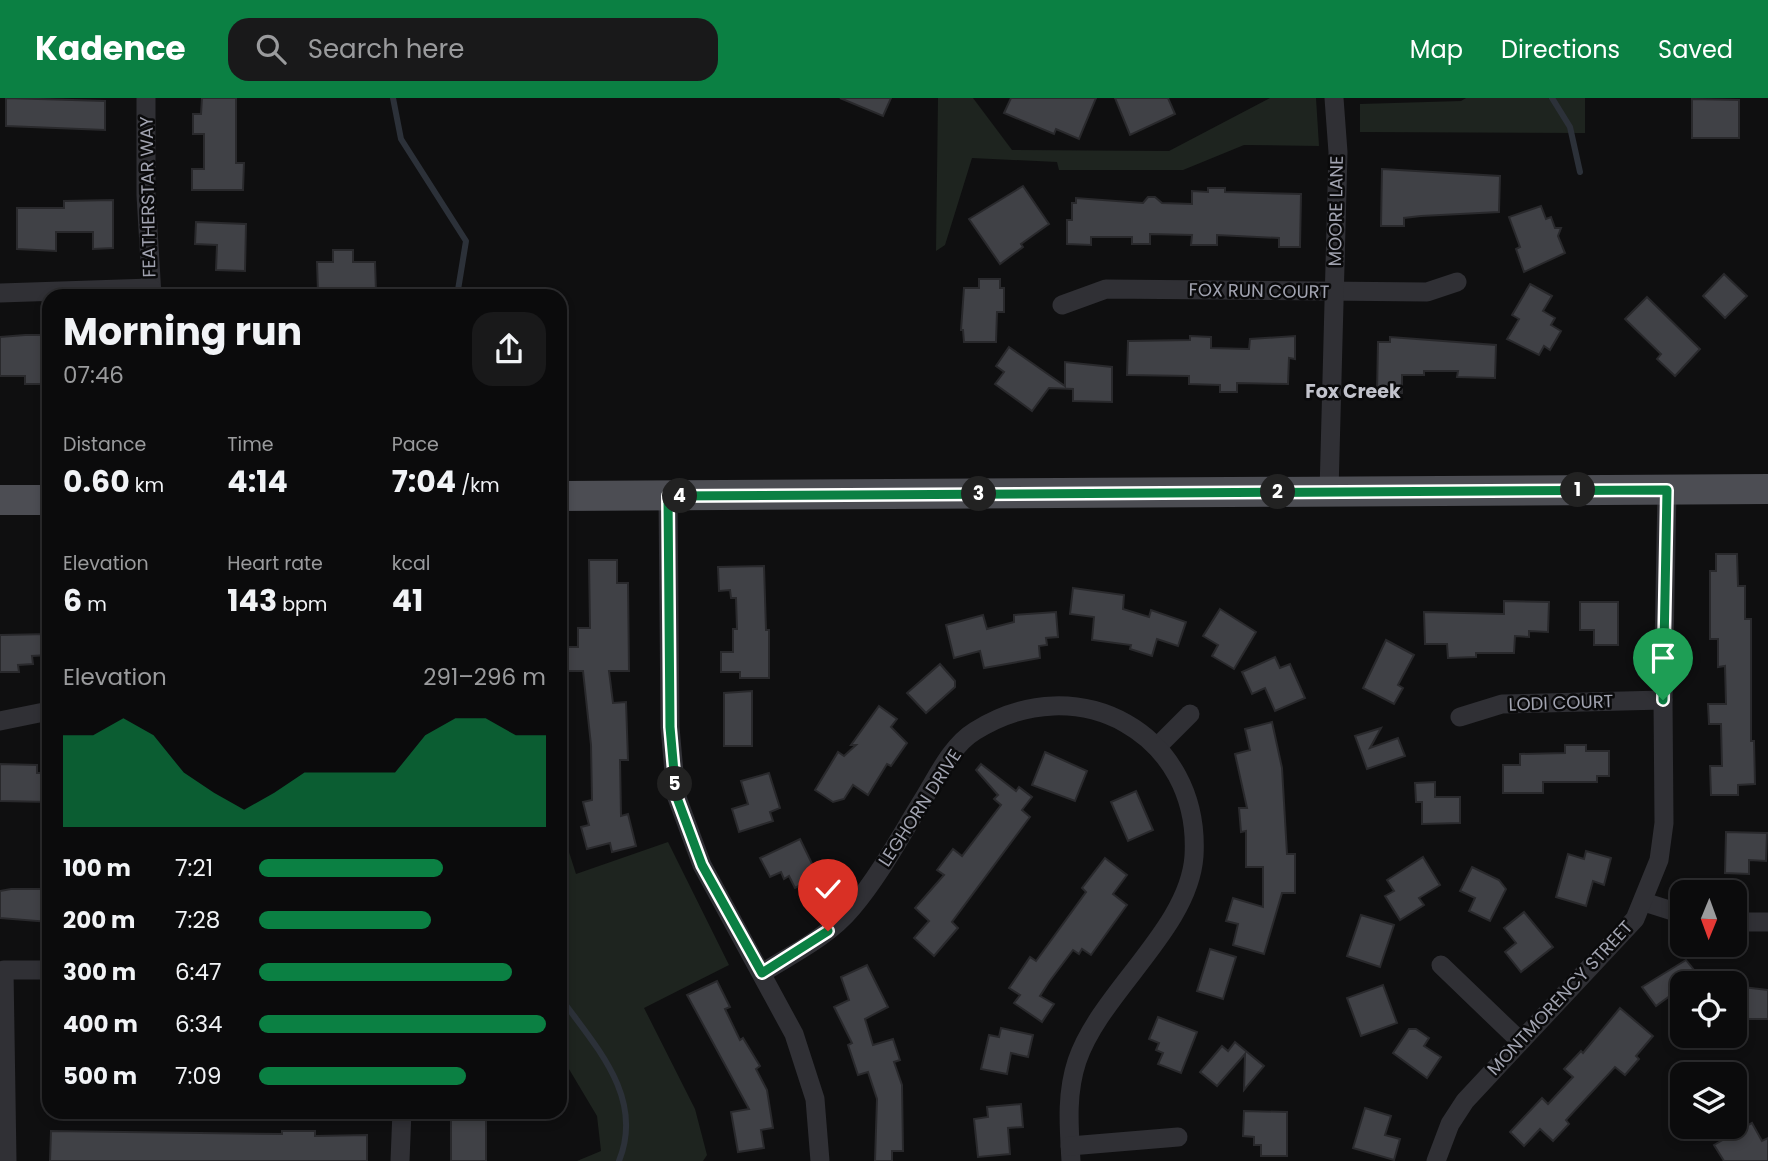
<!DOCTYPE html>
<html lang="en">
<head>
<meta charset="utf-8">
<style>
  body { margin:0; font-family:Poppins,sans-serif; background:#19191a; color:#f1f3f6; height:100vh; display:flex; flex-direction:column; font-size:26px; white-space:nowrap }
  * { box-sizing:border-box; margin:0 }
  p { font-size:23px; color:#9a9b9d }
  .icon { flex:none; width:38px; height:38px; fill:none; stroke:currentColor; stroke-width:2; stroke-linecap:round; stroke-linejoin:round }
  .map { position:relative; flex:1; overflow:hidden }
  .details { position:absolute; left:42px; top:191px; width:525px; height:830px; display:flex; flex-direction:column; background:#0b0b0c; border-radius:21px; box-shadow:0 4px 10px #0003,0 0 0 2px #2b2b2d }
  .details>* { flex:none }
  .needle { width:46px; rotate:181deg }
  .fabs { position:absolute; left:1670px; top:782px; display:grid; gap:14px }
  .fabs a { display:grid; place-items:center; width:77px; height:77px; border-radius:14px; background:#0b0b0c; box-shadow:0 4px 10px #0003,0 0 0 2px #2b2b2d; font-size:35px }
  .pin { position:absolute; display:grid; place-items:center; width:60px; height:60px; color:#fff; margin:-72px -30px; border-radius:50% 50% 50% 0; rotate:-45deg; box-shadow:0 0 7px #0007 }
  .pin .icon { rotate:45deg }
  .km { position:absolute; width:35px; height:35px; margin:-18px; border-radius:50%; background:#222; color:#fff; font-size:19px; line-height:35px; text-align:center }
  .round { display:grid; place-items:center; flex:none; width:74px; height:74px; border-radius:21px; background:#19191a }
  .overview { display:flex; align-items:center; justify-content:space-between; height:119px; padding:0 21px }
  h1 { font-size:38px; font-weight:700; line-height:52px }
  .stats { display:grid; grid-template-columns:repeat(3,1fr); gap:10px; height:119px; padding:7px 21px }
  .stats div { display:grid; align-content:center }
  .stats b { font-size:30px; font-weight:700 }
  .stats small { font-size:19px; font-weight:400 }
  .stats p { font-size:19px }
  .chart { height:196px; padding:14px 21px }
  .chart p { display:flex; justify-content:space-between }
  .chart svg { width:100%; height:126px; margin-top:7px; fill:#0b8043; opacity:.7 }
  ul { padding:0 21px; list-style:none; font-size:23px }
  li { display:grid; grid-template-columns:112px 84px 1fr; align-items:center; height:52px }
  li i { height:18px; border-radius:9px; background:#0b8043 }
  header { display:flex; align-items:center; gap:42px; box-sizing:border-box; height:98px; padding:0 35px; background:#0b8043; color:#fff }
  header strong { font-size:33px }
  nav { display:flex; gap:38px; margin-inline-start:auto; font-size:24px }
  .search { width:490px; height:63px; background:#19191a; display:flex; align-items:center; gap:18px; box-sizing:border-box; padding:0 24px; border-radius:21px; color:#9a9b9d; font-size:26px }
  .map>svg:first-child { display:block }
  .green { fill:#1e241f }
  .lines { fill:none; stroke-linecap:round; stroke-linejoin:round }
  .stream { stroke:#2c3139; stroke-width:6 }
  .building { fill:#404146; stroke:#29292c; stroke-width:2 }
  .minor { stroke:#303035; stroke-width:19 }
  .primary { stroke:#4c4d53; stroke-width:30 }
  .route-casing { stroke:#fff; stroke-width:14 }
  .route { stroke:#0b8043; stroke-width:9 }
  .labels { text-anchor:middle; stroke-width:5; stroke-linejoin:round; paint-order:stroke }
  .street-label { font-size:18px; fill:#a1a3b0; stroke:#0a0a0b }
  .neighbourhood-label { font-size:19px; font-weight:bold; fill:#c2c3cc; stroke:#0a0a0b }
</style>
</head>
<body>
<header>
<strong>Kadence</strong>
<div class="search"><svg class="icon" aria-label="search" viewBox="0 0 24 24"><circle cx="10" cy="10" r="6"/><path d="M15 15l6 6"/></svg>Search here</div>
<nav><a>Map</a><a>Directions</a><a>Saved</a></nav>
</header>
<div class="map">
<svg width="1768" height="1063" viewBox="0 0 1768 1063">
  <rect width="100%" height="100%" fill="#0f0f10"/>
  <g class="green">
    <path d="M938,0H973L1012,52L1169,53L1270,0H1316L1319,48L1244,47L1183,72H1059L1057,64L972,60L945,147L936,153Z"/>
    <path d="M1466,0H1585V35L1360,34V6L1461,3Z"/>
    <path d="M560,726L576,776L668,744L729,867L644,910L695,1011L707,1057L703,1063H577L601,1053L597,1018L560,956Z"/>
  </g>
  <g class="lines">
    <g class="stream">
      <path d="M393,0L401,41L466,143L457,198"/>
      <path d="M1552,0L1570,29L1580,74"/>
      <path d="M560,899C595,948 645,999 619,1063"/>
    </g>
  </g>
  <g class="building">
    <path d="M6,0L105,3V32L6,28Z"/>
    <path d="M202,0H236V65H244L243,92H192V71H204V36H193V16H201Z"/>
    <path d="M840,0H891L883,18Z"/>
    <path d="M1011,0H1096L1079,41L1056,31L1054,36L1004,15Z"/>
    <path d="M1115,0H1168L1175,16L1130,37Z"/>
    <path d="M1692,1L1739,2V40H1692Z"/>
    <path d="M1382,71L1500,78L1499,114L1421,118L1404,120V128H1381Z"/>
    <path d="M1023,88L1049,126L1021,146L1023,149L1000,166L969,121Z"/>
    <path d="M1208,90H1225V94L1301,96L1300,149H1279V140L1217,137V147H1191L1192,137L1150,136V146H1132V139H1091V147L1067,146V122H1072V105H1076V100L1143,105L1148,99H1155L1162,105L1192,106V93L1208,94Z"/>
    <path d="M113,102V150L93,151V134H56V153L17,151V110H64V103Z"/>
    <path d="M1541,108L1546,121L1551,119L1555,130H1561L1558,138L1565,155L1524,174L1516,151L1520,149L1509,119Z"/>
    <path d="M196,124L246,126L245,173L216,172L217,147L195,146Z"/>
    <path d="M333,152H353V164H375L376,194H318L317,164H333Z"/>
    <path d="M1724,176L1747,198L1725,220L1703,198Z"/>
    <path d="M979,181H1000V190H1004V214H997L996,244H964L963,232H961L964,190H979Z"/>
    <path d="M1530,186L1552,198L1543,213L1555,220L1551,227L1561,233L1550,252L1544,248L1539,257L1507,241L1519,221L1512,217Z"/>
    <path d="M1647,199L1700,251L1675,278L1657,261L1661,256L1625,221Z"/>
    <path d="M25,237H48L49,286H25V278H0V239Z"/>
    <path d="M1190,238L1211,239V250L1249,251L1250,241L1295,238V261L1289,260L1288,286L1237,285V294H1220V287L1189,286V278L1127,277L1128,243L1190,242Z"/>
    <path d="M1390,239L1496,247L1495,280L1457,279L1458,273H1424V277H1402V295H1377L1378,244H1390Z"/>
    <path d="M1009,249L1065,288V264L1112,269V304L1073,303V291L1049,290L1032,313L995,286L1004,274L996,268Z"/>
    <path d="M1716,456H1737L1738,488H1745V521H1751V643H1754L1755,686L1738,687V697H1711L1710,668H1722L1721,626H1709L1708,606H1726L1725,568L1718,569V541H1710V473H1716Z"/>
    <path d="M589,462H617V485H628L629,573H609L613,605L626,604L628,662H620L621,718L628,716L636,748L612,754L610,745L587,751L581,729L589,727L583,704L592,702L591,647L583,573H566V549H578V530H590Z"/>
    <path d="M764,468L766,532H769V580H740V574H721V554H733V531H737L736,500H731L730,492L719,493L718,469Z"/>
    <path d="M1073,490L1124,497L1123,511L1149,519L1151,512L1186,524L1178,548L1157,541L1152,558L1130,551L1131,547L1092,542L1094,519L1070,516Z"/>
    <path d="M1504,503L1549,504L1548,534L1529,533V539L1515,538L1514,555H1476V559L1448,560L1447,546H1425L1424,514L1504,516Z"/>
    <path d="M1580,504H1618V547H1594V532H1580Z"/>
    <path d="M1220,511L1256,534L1234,571L1212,558L1218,547L1203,538Z"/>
    <path d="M1056,514L1058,539L1046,540L1047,547L1039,548L1040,560L984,570L980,553L954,560L946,527L983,517L987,531L1014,524V517Z"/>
    <path d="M49,536V557L32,558L33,566L18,567L19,574H0V537Z"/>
    <path d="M1386,542L1414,557L1398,587L1403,590L1394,606L1363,590Z"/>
    <path d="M1275,559L1280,570L1290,566L1305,600L1275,613L1265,590L1252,596L1242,574Z"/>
    <path d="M940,566L955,583V589L926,615L907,595Z"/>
    <path d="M752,593V648H724V595Z"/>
    <path d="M879,608L897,621L891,629L907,645L891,668L887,666L868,697L853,687L844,701L833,704L815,692L838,654L844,658L856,647H851Z"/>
    <path d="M1272,624L1282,670L1287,756H1295V795H1282L1264,856L1233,847L1238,826L1226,823L1233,800L1263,809V769H1246V733L1241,734L1239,710H1247L1235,656L1250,652L1245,631Z"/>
    <path d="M1381,630L1370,650L1398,640L1405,658L1367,671L1355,638Z"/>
    <path d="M1565,647H1586V653H1609V678H1597V684H1543V695H1503V667H1520V656L1565,655Z"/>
    <path d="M1045,654L1087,673L1075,703L1032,687Z"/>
    <path d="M0,666L37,667V675H49V704L0,703Z"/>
    <path d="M981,666L1016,693L1019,689L1032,699L1022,712L1030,719L952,824L958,830L934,858L914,840L929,823L915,810L944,777L937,772L953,751L962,758L1001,707L994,701L998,697L976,672Z"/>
    <path d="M769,675L780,710L770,714L773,723L739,734L732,711L748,706L741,683Z"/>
    <path d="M1435,684V699H1460V725L1422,726V704H1416L1415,685Z"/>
    <path d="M1136,693L1153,732L1128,743L1111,704Z"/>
    <path d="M1726,734L1767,735L1766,763L1749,762V776L1725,775Z"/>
    <path d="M800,741L818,778L795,790L789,778L784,781L781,774L770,779L760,760Z"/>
    <path d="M1586,753L1611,760L1604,787L1593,783L1586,808L1556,799L1568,756L1584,761Z"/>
    <path d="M1423,759L1440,787L1419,800L1424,807L1400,822L1385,798L1394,793L1387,782Z"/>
    <path d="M1105,760L1127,777L1113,796L1127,807L1091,857L1082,851L1079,856L1073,852L1049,884L1040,898L1054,906L1042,924L1014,905L1020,897L1009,890L1030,859L1036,863L1086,794L1082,790Z"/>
    <path d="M1472,769L1499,782L1506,791L1490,823L1469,813L1475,800L1460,793Z"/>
    <path d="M11,791H49V824L0,820V793Z"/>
    <path d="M1524,814L1553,849L1521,874L1505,854L1516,845L1504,830Z"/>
    <path d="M1361,817L1394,827L1380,869L1347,858Z"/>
    <path d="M1210,851L1236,859L1223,901L1197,893Z"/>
    <path d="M1686,862L1698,877L1682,886V889L1656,908L1642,889Z"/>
    <path d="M867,867L888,909L865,921L873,947L893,941L900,962L894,964L902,987L903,1053H892V1063H875L877,1001L868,974L858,977L848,947L852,945L834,909L849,902L841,879Z"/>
    <path d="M717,883L730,909L725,911L740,942L743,940L760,968L756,971L767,992L773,1030L761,1032L764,1050L738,1054L731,1014L749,1011L687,897Z"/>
    <path d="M1383,887L1397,925L1361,938L1347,900Z"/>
    <path d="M1734,888L1768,892V921H1734Z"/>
    <path d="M1620,910L1653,938L1636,958L1639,961L1625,977L1615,969L1566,1022L1569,1026L1553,1043L1540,1031L1524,1048L1510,1034L1542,1000L1548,1006L1573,979L1564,971L1581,953L1583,955Z"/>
    <path d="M1158,919L1197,934L1181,975L1158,966L1163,955L1156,952L1159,945L1149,941Z"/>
    <path d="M1001,930L1033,937L1028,959L1011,955L1007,976L981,971L989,937L999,939Z"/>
    <path d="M1409,931H1416L1429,940L1424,948L1441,959L1427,980L1393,955Z"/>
    <path d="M1235,944L1264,968L1244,992L1245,956L1217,988L1200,974L1222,948L1228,953Z"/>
    <path d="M1021,1006L1023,1029L1008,1030L1010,1056L978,1059L974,1021L988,1019L987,1009Z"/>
    <path d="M1365,1010L1391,1018L1385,1037L1400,1041L1394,1062L1353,1050Z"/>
    <rect x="451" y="1013" width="35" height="50"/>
    <path d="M1244,1013L1287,1014V1058H1261V1047H1254V1039L1243,1038Z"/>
    <path d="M1752,1025L1762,1043L1768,1040V1063H1724L1714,1047Z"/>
    <path d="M51,1033L282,1036V1033H315V1038L367,1037V1063H50Z"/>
  </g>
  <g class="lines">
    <g class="minor">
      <path d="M146,0V97L152,198"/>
      <path d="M0,195L151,190"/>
      <path d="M1062,207L1106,191L1427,194L1457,184"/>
      <path d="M1329,394L1338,54L1334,0"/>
      <path d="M668,398L670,629L676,697L702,767L794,936L815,1001L820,1063"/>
      <path d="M1460,619L1502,606L1663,602"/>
      <path d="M0,623L49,613"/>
      <path d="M1157,649L1190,616"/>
      <path d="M1644,804L1682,816"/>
      <path d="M1734,824H1768"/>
      <path d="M1441,867L1520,943"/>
      <path d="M762,875C792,856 828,839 852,810C880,777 901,737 924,700C938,677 952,647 975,633C1078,568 1201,636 1194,758C1189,831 1101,893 1077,963C1066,996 1069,1029 1071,1063"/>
      <path d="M1070,1048L1178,1039"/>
      <path d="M7,1063L4,872H49"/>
      <path d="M400,1063L402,1013"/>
      <path d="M1436,1063L1450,1026L1465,1003L1635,821L1659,762L1664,725L1663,602L1667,392"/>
    </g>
    <g class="primary">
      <path d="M560,398L1768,391"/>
      <path d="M0,402H49"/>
    </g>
  </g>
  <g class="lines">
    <g class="route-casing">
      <path id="route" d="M828,833L762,875L702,767L676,697L670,629L668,398L1667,392L1663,602"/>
    </g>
    <use href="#route" class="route"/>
  </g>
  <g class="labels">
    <g class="street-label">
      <text transform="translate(148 99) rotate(-91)" y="6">FEATHERSTAR WAY</text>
      <text transform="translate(1336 113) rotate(-89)" y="6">MOORE LANE</text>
      <text transform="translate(1259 193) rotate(1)" y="6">FOX RUN COURT</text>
      <text transform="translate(1561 605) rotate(-2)" y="6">LODI COURT</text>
      <text transform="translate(920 710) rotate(-57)" y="6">LEGHORN DRIVE</text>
      <text transform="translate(1560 900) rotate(-47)" y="6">MONTMORENCY STREET</text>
    </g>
    <g class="neighbourhood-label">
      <text x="1353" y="300">Fox Creek</text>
    </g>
  </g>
</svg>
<div class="fabs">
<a><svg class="needle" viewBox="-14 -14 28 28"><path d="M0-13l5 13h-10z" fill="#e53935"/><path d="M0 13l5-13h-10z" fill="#9a9b9d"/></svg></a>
<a><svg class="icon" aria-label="locate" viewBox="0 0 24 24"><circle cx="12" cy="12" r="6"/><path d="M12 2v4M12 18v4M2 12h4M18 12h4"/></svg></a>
<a><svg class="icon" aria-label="layers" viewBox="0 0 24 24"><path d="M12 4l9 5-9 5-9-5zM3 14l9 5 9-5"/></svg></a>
</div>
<div class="pin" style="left:1663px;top:602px;background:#1e9e55"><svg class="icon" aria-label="arrive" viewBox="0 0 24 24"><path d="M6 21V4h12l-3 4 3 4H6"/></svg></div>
<div class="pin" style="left:828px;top:833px;background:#d93025"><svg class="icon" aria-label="check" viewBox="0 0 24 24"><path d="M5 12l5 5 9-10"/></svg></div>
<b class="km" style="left:1578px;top:392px">1</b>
<b class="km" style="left:1278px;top:394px">2</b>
<b class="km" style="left:979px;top:396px">3</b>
<b class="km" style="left:680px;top:398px">4</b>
<b class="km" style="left:675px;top:686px">5</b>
<section class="details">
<div class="overview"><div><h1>Morning run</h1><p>07:46</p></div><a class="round"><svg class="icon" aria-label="share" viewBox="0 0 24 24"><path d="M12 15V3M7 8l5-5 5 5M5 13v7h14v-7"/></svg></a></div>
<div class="stats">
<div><p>Distance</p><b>0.60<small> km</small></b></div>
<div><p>Time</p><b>4:14</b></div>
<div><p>Pace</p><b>7:04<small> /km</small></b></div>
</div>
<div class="stats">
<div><p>Elevation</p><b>6<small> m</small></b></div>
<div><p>Heart rate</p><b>143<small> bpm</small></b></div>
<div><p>kcal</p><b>41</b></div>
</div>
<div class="chart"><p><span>Elevation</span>291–296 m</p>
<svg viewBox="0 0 160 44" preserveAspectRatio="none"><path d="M0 44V12L10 12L20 6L30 12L40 25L50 32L60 38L70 32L80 25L90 25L100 25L110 25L120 12L130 6L140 6L150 12L160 12V44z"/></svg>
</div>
<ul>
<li><b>100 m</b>7:21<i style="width:64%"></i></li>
<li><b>200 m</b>7:28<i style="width:60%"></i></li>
<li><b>300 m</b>6:47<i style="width:88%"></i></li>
<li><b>400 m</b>6:34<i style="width:100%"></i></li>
<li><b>500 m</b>7:09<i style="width:72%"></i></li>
</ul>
</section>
</div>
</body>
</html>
